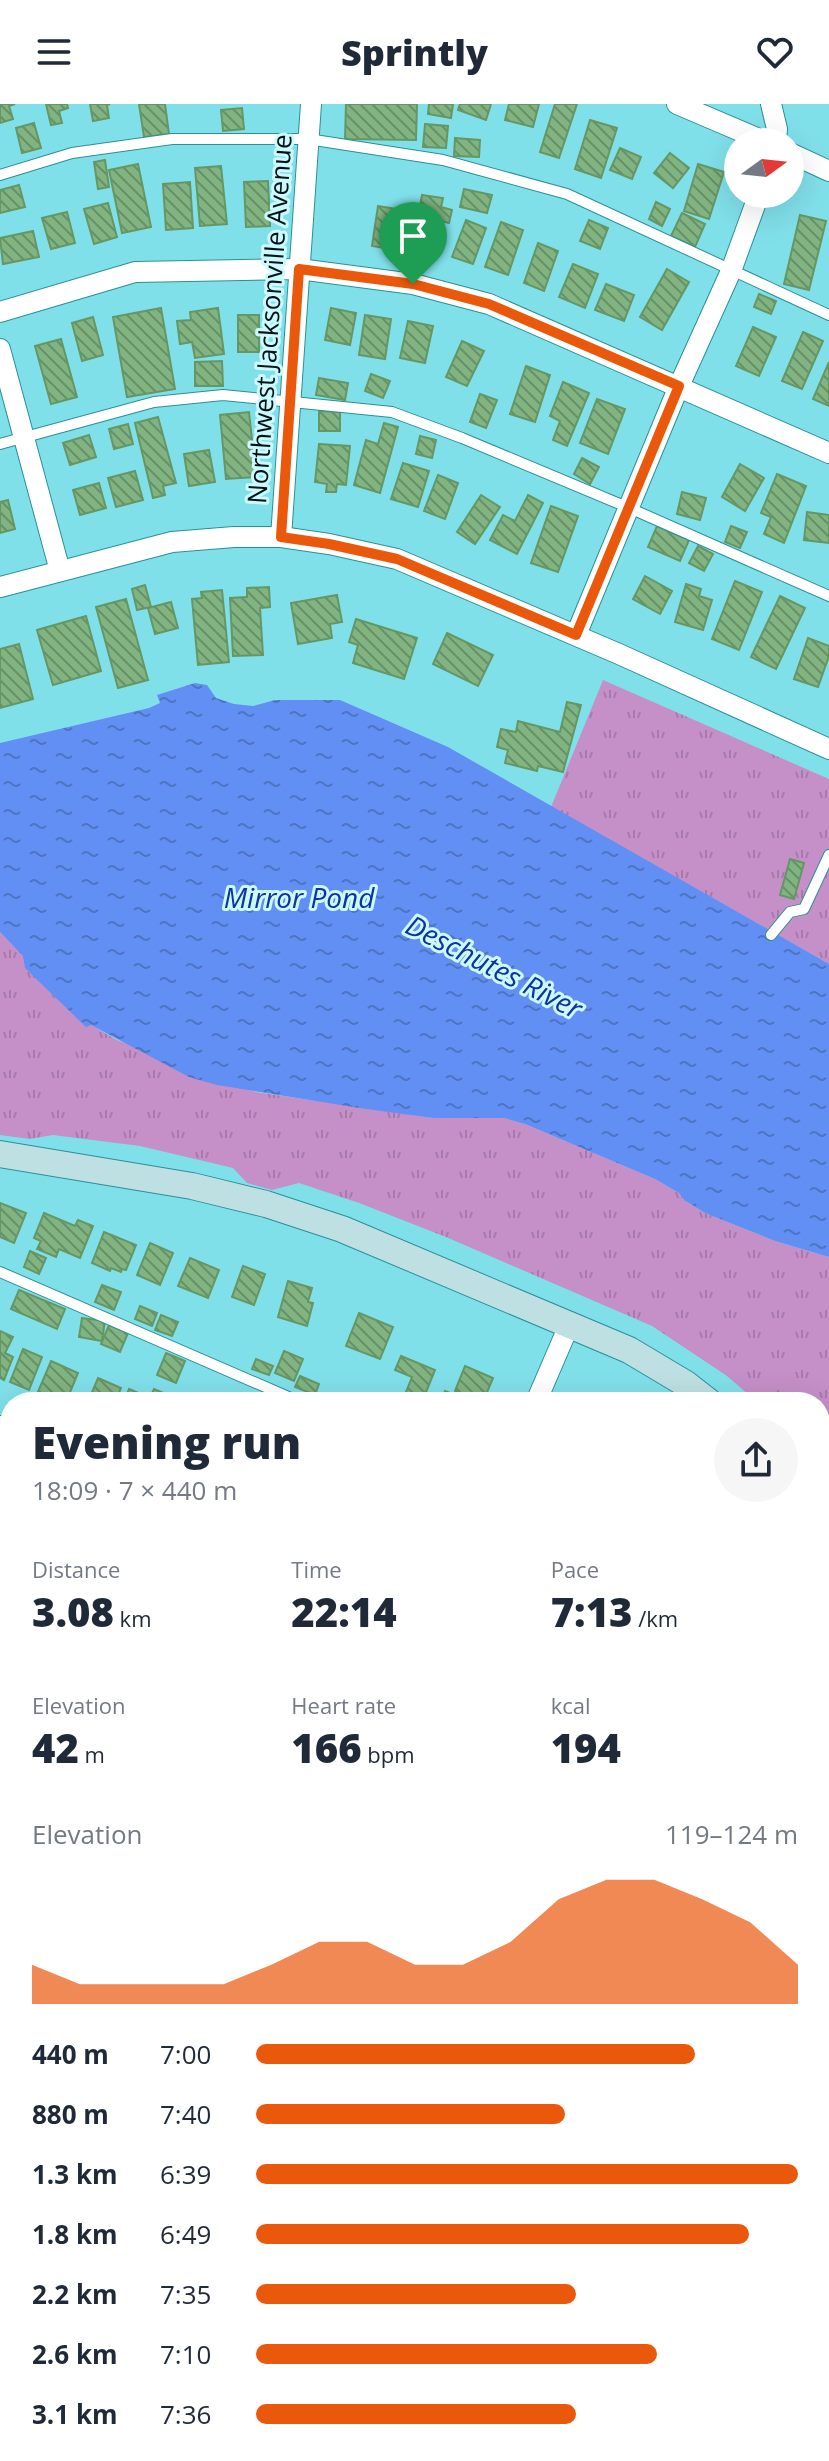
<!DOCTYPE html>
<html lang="en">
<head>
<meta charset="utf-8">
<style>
  body { margin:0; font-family:"Open Sans",sans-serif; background:#f6f6f7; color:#1f2937; height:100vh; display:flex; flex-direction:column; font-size:30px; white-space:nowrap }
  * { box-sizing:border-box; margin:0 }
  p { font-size:26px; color:#747a83 }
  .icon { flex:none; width:44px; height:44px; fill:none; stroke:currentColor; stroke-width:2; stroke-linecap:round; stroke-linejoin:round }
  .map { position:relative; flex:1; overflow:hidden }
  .drawer { position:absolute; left:0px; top:1288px; width:830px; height:1070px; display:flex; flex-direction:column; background:#fff; border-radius:32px 32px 0 0; box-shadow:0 8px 32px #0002 }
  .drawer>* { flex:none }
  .needle { width:52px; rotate:75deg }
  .tools { position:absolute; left:724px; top:24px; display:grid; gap:16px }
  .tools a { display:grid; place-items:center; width:80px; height:80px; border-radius:50%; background:#fff; box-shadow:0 8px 32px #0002; font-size:40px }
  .pin { position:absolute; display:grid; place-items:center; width:68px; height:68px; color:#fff; margin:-82px -34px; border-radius:50% 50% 50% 0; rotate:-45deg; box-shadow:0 0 8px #0007 }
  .pin .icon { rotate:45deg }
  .round { display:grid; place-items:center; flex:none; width:84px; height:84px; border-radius:42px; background:#f6f6f7 }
  .overview { display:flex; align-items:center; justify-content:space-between; height:136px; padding:0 32px }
  h1 { font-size:44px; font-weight:800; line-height:60px }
  .metrics { display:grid; grid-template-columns:repeat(3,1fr); gap:12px; height:136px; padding:8px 32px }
  .metrics div { display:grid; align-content:center }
  .metrics b { font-size:40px; font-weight:800 }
  .metrics small { font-size:22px; font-weight:400 }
  .metrics p { font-size:22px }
  .chart { height:224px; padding:16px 32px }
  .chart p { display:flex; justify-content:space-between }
  .chart svg { width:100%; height:144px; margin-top:8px; fill:#ea580c; opacity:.7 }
  ul { padding:0 32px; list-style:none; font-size:26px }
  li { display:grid; grid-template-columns:128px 96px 1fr; align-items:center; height:60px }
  li i { height:20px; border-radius:10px; background:#ea580c }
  header { display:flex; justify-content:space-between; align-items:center; height:104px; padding:0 32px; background:#fff; font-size:36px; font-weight:800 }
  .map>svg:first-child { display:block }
  .grass { fill:url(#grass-tufts) }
  .water { fill:url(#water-ripples) }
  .building { fill:url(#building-back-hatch); stroke:#659765; stroke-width:2 }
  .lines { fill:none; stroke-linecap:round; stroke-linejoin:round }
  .lane-casing { stroke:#28909a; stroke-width:12 }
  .street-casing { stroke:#28909a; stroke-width:22 }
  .secondary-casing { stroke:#28909a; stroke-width:28 }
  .lane { stroke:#fff; stroke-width:10 }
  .street { stroke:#fff; stroke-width:20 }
  .secondary { stroke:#bee0e3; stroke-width:26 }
  .route-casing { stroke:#fff; stroke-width:16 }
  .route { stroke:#ea580c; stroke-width:10 }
  .labels { text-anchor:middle; stroke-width:6; stroke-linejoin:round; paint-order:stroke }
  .street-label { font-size:26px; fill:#011315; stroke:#ccf9fe }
  .water-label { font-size:28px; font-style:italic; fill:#0c32a5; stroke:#ccf9fe }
</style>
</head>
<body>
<header><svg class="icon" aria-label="menu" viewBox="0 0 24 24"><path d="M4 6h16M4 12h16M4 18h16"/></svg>Sprintly<svg class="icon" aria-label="heart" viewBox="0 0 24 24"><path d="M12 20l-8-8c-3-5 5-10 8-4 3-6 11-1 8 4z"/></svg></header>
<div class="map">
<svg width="829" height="2357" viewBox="0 0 829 2357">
  <defs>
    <pattern id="grass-tufts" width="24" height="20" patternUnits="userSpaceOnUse" patternTransform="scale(2)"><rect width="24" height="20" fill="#c58fc8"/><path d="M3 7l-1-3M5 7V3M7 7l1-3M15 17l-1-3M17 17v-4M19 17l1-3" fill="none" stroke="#a77aab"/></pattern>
    <pattern id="water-ripples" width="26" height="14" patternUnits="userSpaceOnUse" patternTransform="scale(2)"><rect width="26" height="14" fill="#628ff4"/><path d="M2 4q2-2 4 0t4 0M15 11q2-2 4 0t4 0" fill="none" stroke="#4e74c4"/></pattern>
    <pattern id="building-back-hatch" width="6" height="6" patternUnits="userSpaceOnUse" patternTransform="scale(2)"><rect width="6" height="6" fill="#81b480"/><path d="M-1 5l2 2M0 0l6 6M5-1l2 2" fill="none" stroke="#679168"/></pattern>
  </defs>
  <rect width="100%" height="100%" fill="#80e0ea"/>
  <g class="grass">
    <path d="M603,576L829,675V860L551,703Z"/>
    <path d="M0,828L91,921L117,936L256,988L433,1014H504L525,1020L655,1075L679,1089L684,1096L705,1109L775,1137L829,1153V1400L820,1386V1298H757L727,1272L652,1222L446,1133L359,1099L299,1079L272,1086L247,1079L233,1064L140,1042L53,1031L30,1035L0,1031Z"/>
  </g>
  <path class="water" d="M195,579L207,581L216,594L234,600L253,602L275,596H340L448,643L829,860V1153L775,1137L705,1109L684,1096L679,1089L655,1075L525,1020L504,1014H433L359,1004L217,981L189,973L91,921L86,923L25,864L23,852L0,828V639L149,604L160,599L157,591Z"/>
  <g class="building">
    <path d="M0,0H15L9,2L13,15L0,19Z"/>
    <path d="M46,0H67L68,4L59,7L62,19L51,21Z"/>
    <path d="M90,0H110L107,1L109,14L93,17Z"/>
    <path d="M139,0H165L169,30L144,33Z"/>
    <path d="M346,0H417L416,36L345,35Z"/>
    <path d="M429,0H453L451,14L428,10Z"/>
    <path d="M460,0H491L486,16L458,6Z"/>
    <path d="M509,0H539L533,23L505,16Z"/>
    <path d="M555,0H577L559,54L540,48Z"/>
    <path d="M242,4L244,25L223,27L221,6Z"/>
    <path d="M590,16L617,24L601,74L575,65Z"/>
    <path d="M34,19L41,44L22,49L16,24Z"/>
    <path d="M425,20L448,22L446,44L423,43Z"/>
    <path d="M455,34L480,36L479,53L454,52Z"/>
    <path d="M620,44L641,53L632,75L610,66Z"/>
    <path d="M670,49L689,64L673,84L654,69Z"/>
    <path d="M105,56L109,83L98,85L94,58Z"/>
    <path d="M138,60L151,123L122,129L109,66Z"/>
    <path d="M698,60L724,68L709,115L684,107Z"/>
    <path d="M221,62L227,120L200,122L195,64Z"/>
    <path d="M268,77L270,122L246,123L244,78Z"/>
    <path d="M190,78L193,124L166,126L163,80Z"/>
    <path d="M19,81L25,103L0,109V86Z"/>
    <path d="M464,85L492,91L487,109L460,103Z"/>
    <path d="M422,91L443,94L441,103L452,106L449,119L442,117L436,150L412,145Z"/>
    <path d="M656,98L670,105L662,122L649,115Z"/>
    <path d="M108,99L117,133L94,140L84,105Z"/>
    <path d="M378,102L403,106L397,146L372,142Z"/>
    <path d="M67,108L75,139L51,145L42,114Z"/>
    <path d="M682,109L705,120L695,143L671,132Z"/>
    <path d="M800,111L826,117L809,186L784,180Z"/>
    <path d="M466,116L486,124L473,160L452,153Z"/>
    <path d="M589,116L608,124L600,145L580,137Z"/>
    <path d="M501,118L523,126L508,171L485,163Z"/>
    <path d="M33,127L39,153L3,160L0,134Z"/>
    <path d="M538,139L558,147L544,187L524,179Z"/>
    <path d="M573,160L598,170L585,204L559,193Z"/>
    <path d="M667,165L689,178L662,226L640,213Z"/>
    <path d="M606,180L634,191L624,217L595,206Z"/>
    <path d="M759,190L776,197L771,210L754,203Z"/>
    <path d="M161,204L175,285L127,293L113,213Z"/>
    <path d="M218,204L224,250L195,254L192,238L180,240L177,217L191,216L190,208Z"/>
    <path d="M331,204L356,209L350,241L325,236Z"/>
    <rect x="238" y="211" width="21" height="37"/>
    <path d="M365,211L391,215L385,255L359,251Z"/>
    <path d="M93,213L103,251L82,257L72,219Z"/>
    <path d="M408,217L433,222L425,259L400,254Z"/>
    <path d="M753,223L776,233L759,272L736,262Z"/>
    <path d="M803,228L823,237L802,285L782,277Z"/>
    <path d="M61,235L77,293L51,300L35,242Z"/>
    <path d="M462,237L484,247L467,282L446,273Z"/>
    <path d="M222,257L223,282H195V258Z"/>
    <path d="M829,258V302L813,295Z"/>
    <path d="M526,262L550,271L535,318L510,310Z"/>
    <path d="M371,270L390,277L383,294L365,287Z"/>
    <path d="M319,274L348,279L345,296L316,291Z"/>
    <path d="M563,278L589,289L567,342L553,336L560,317L550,312Z"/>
    <path d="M480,290L497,296L486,324L470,318Z"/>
    <path d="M597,295L625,305L608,350L580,339Z"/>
    <path d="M319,307L340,308V327H319Z"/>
    <path d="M249,308L256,373L226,375L220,311Z"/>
    <path d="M158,313L176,379L163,382L165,391L153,394L135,319Z"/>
    <path d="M384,319L398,323L380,389L354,381L366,336L378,340Z"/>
    <path d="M128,320L133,340L114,345L109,325Z"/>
    <path d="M89,331L96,353L70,361L63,339Z"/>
    <path d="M420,332L436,336L432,354L416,350Z"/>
    <path d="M319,340L350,342L346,381L337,380L336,388H326L327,380L315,378Z"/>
    <path d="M209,346L215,378L189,382L184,350Z"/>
    <path d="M582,354L599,363L590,380L574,370Z"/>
    <path d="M403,359L429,367L418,403L391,395Z"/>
    <path d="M740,360L764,374L745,407L722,393Z"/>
    <path d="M135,367L143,396L116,403L108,374Z"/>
    <path d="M777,370L806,382L784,439L764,430L771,413L761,409Z"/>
    <path d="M438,371L458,379L445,415L424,407Z"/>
    <path d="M99,379L106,404L80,411L73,386Z"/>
    <path d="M682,388L706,394L700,416L677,410Z"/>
    <path d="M481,391L500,403L475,440L457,428Z"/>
    <path d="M528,391L543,399L517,450L490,436L503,411L515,417Z"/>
    <path d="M8,396L15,425L0,429V398Z"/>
    <path d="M551,402L578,412L558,468L531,459Z"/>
    <path d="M807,408L829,411V439L804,436Z"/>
    <path d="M657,422L689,436L680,457L648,443Z"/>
    <path d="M731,422L747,428L740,444L725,438Z"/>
    <path d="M698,442L713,450L704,467L689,459Z"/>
    <path d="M645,472L672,487L660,510L633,495Z"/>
    <path d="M735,477L762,488L739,546L712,535Z"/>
    <path d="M686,480L701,485L699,492L712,496L703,526L675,518Z"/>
    <path d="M145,481L151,503L137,506L132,485Z"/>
    <path d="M269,483L270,503L260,504L263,551L233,552L230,494L247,493V484Z"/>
    <path d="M222,486L229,558L198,561L192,495L202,494L201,488Z"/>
    <path d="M337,491L342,518L330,520L332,534L298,540L291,499Z"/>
    <path d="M780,492L805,504L776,565L751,553Z"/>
    <path d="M126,495L148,576L118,584L96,503Z"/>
    <path d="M171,498L178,524L155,530L148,504Z"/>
    <path d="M86,512L101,567L53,581L37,526Z"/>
    <path d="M356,515L417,534L404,575L353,559L358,541L349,538Z"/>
    <path d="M447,529L493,551L478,582L433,560Z"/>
    <path d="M808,534L829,542V552L818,583L794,575Z"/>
    <path d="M19,540L33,595L0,604V545Z"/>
    <path d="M567,598L581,601L563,668L538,662L537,667L505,659L508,646L497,643L501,625L516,628L518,617L560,628Z"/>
    <path d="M790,755L804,759L794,795L780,791Z"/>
    <path d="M0,1099L26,1109L14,1139L0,1133Z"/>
    <path d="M44,1109L75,1122L78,1116L93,1122L80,1154L59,1145L56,1153L37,1145L41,1137L34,1134Z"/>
    <path d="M104,1128L136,1141L126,1166L122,1165L121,1168L111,1164L110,1167L92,1159Z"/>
    <path d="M150,1139L173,1149L160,1181L137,1171Z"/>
    <path d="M30,1147L46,1154L39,1170L24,1163Z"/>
    <path d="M190,1154L219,1166L208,1194L178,1182Z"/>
    <path d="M243,1162L265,1170L254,1201L232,1193Z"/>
    <path d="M288,1177L312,1184L308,1198L313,1199L307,1222L278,1213Z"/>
    <path d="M102,1181L121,1188L114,1206L95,1198Z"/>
    <path d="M19,1186L65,1205L57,1225L11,1205Z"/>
    <path d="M140,1202L157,1209L152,1222L135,1215Z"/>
    <path d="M359,1209L393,1223L380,1255L346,1242Z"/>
    <path d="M161,1211L178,1218L172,1232L155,1226Z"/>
    <path d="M82,1214L105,1217L102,1237L79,1233Z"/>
    <path d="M109,1221L128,1229L120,1248L101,1240Z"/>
    <path d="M0,1227L13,1233L5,1249L13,1253L4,1276L0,1274Z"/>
    <path d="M23,1245L42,1253L29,1286L10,1278Z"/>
    <path d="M284,1247L303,1255L294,1277L275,1269Z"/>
    <path d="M166,1249L185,1257L176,1279L157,1271Z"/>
    <path d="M401,1252L435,1266L422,1298H402L412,1273L395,1266Z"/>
    <path d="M256,1255L273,1262L269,1271L252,1265Z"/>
    <path d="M51,1257L78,1269L66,1298L38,1288Z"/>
    <path d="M465,1262L493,1274L483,1298L455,1287Z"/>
    <path d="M300,1272L319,1280L315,1291L295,1283Z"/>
    <path d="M98,1274L121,1284L115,1298H88Z"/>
    <path d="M129,1285L150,1294L154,1285L166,1290L162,1298H124Z"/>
    <path d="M445,1287L462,1294L460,1298H440Z"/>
    <path d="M10,1385V1447L0,1443L10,1416L0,1412V1409Z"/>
    <path d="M829,1563V1583L821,1586L827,1605L820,1608V1566Z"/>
    <path d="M829,1620V1661L825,1662L820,1641V1622Z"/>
    <path d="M829,1680V1720H825V1695H820V1681Z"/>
    <path d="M825,1733L829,1735V1768L820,1764V1739L822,1740Z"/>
    <path d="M826,1784L829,1786V1821L826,1819L828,1815L820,1811V1798Z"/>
    <path d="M7,1898L10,1932L0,1934V1900Z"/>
    <path d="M6,1940L10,1960L0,1963V1942Z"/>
    <path d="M821,2096L829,2099V2134L820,2130Z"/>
    <path d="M10,2133V2204L0,2200V2136Z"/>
    <path d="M820,2230L829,2234V2251L820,2272Z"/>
    <path d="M829,2267V2299L820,2295V2288Z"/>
    <path d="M0,2288L10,2292V2328L0,2323Z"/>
    <path d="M153,2348H186L182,2357H174Z"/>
    <path d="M500,2348H507L526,2357H496Z"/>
    <path d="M594,2348H631L627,2357H590Z"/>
    <path d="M698,2348H731L738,2351L735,2357H694Z"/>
  </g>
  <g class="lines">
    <g class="lane-casing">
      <g id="lane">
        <path d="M0,71L72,49L172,35H308L443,56L567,90L829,211"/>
        <path d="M0,340L154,298L223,291L392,308L462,334L627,403L829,492"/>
        <path d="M771,831L790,808L804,805L829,751"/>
        <path d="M0,1168L300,1298"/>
        <path d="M0,1471L10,1476"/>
        <path d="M820,1829L829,1833"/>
        <path d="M820,2175L829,2178"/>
        <path d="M434,2348L456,2357"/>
      </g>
    </g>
    <g class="street-casing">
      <g id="street">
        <path d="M677,0L766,38"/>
        <path d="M771,0L777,25L776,38"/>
        <path d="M790,49L829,67"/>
        <path d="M0,208L135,168L299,165L413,180L489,200L829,349"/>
        <path d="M0,245L60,467"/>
        <path d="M281,433L311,0"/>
        <path d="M0,483L172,438L234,433H281L329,440L397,455L619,550L829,645"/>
        <path d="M576,531L679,282L731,167L759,90"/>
        <path d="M536,1298L570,1219"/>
        <path d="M0,1322L10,1326"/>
        <path d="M0,1643L10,1647"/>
        <path d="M0,1758L10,1812"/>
        <path d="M820,2008L823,2001L829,1998"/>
        <path d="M0,2078L10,2075"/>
        <path d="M0,2236L10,2242"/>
        <path d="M820,2345L829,2349"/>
        <path d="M76,2357V2348"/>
        <path d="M369,2357L372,2348"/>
        <path d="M666,2357L670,2348"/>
      </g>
    </g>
    <g class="secondary-casing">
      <g id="secondary">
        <path d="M0,1050L192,1082L266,1100L342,1125L629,1246L686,1280L709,1298"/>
        <path d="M820,1416L829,1429"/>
      </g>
    </g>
    <use href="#lane" class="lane"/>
    <use href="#street" class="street"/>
    <use href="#secondary" class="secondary"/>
  </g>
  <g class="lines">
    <g class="route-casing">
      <path id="route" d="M299,165L413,180L489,200L679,282L576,531L397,455L329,440L281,433Z"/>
    </g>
    <use href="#route" class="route"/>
  </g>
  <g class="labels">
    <g class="street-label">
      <text transform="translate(270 215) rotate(-86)" y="9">Northwest Jacksonville Avenue</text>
    </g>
    <g class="water-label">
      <text x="299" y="804">Mirror Pond</text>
      <text transform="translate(494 863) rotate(27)" y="10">Deschutes River</text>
    </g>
  </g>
</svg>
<div class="tools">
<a><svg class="needle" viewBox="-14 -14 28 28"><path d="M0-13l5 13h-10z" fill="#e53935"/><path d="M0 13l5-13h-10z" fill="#747a83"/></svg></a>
</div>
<div class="pin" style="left:413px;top:180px;background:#1e9e55"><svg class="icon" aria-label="arrive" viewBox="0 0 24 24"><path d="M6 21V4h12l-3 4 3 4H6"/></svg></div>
<section class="drawer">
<div class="overview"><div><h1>Evening run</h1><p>18:09 · 7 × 440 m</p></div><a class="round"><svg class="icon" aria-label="share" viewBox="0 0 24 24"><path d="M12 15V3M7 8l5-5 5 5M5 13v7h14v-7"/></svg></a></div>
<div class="metrics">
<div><p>Distance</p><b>3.08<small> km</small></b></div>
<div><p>Time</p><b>22:14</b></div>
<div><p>Pace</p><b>7:13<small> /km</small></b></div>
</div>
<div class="metrics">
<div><p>Elevation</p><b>42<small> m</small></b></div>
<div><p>Heart rate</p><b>166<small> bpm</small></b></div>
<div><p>kcal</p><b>194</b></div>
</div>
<div class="chart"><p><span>Elevation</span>119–124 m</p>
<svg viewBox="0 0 160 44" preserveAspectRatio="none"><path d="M0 44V32L10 38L20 38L30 38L40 38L50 32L60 25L70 25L80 32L90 32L100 25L110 12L120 6L130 6L140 12L150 19L160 32V44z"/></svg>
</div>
<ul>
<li><b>440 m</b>7:00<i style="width:81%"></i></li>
<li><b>880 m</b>7:40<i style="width:57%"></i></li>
<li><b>1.3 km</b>6:39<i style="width:100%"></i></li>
<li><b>1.8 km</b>6:49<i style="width:91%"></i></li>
<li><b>2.2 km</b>7:35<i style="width:59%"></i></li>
<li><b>2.6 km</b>7:10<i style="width:74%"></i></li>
<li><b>3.1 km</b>7:36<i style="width:59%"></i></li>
</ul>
</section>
</div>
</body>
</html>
